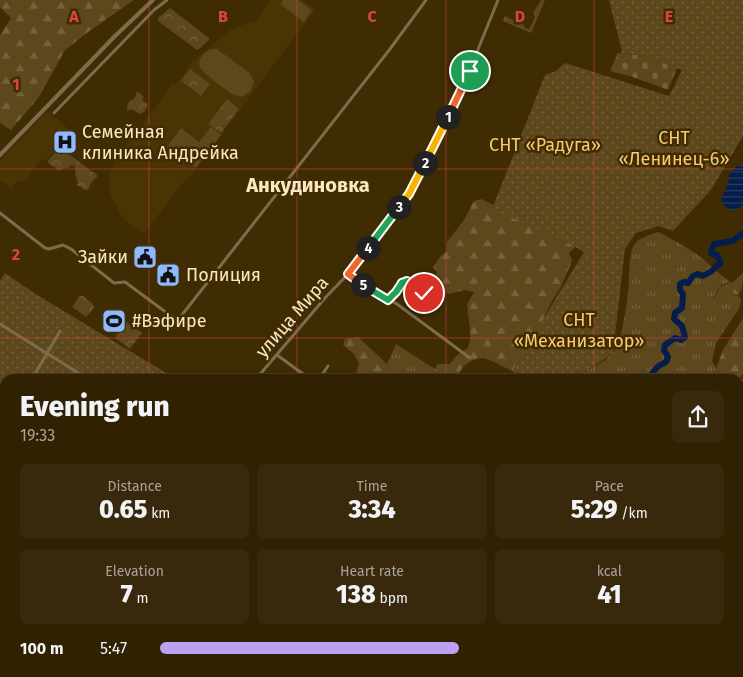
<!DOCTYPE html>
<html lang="en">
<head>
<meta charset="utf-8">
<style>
  body { margin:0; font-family:"Fira Sans",sans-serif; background:#38290c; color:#f1f3f6; height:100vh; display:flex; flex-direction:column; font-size:19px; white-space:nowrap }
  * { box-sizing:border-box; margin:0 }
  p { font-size:16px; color:#a8a399 }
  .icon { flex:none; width:28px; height:28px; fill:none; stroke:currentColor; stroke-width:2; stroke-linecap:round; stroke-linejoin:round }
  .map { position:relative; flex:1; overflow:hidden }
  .sheet { position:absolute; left:0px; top:374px; width:744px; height:304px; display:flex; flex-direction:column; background:#302102; border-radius:15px 15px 0 0; box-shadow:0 1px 4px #0004,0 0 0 1px #4b3e24 }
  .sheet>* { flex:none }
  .pin { position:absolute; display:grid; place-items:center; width:42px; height:42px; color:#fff; margin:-21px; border:2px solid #fff; border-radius:50%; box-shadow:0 1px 5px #0007 }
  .km { position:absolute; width:25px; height:25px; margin:-12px; border-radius:50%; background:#222; color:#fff; font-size:14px; line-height:25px; text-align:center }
  .round { display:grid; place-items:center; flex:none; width:52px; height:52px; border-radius:8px; background:#38290c }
  .summary { display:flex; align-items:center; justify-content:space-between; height:85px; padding:0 20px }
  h1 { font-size:28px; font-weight:800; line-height:38px }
  .stats { display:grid; grid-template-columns:repeat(3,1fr); gap:8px; height:85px; padding:5px 20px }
  .stats div { display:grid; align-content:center; border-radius:8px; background:#38290c; text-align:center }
  .stats b { font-size:25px; font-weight:800 }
  .stats small { font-size:14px; font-weight:400 }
  .stats p { font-size:14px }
  ul { padding:0 20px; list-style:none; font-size:16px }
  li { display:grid; grid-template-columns:80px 60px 1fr; align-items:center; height:38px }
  li i { height:12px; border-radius:6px; background:#bca0f2 }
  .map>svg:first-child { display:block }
  .built { fill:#4a3404 }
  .grass { fill:url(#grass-tufts) }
  .forest { fill:url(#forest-firs) }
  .cemetery { fill:url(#cemetery-stones) }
  .park { fill:url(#park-crowns) }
  .garden { fill:url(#garden-dots) }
  .pitch { fill:#5d471c }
  .water { fill:url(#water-rules) }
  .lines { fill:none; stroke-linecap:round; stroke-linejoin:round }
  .river { stroke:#051d4b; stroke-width:6 }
  .minor { stroke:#7b6b4f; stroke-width:3 }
  .tertiary { stroke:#7b6b4f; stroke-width:4 }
  .rail-casing { stroke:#b6a27d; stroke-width:3 }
  .rail { stroke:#402c03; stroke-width:1; stroke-dasharray:4; stroke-linecap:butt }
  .split-1-casing { stroke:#fff; stroke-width:10 }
  .split-2-casing { stroke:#fff; stroke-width:10 }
  .split-3-casing { stroke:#fff; stroke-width:10 }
  .split-4-casing { stroke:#fff; stroke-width:10 }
  .split-5-casing { stroke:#fff; stroke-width:10 }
  .split-6-casing { stroke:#fff; stroke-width:10 }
  .split-7-casing { stroke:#fff; stroke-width:10 }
  .split-1 { stroke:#f0652b; stroke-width:6 }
  .split-2 { stroke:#f5b400; stroke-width:6 }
  .split-3 { stroke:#f5b400; stroke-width:6 }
  .split-4 { stroke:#22a559; stroke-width:6 }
  .split-5 { stroke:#f0652b; stroke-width:6 }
  .split-6 { stroke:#22a559; stroke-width:6 }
  .split-7 { stroke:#22a559; stroke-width:6 }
  .grid { fill:none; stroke:#dc453f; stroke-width:1; stroke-opacity:0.55 }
  .labels { text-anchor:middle; stroke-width:5; stroke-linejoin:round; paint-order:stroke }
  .poi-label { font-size:18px; fill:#fbe7c4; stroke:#402c03; text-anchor:start }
  .park-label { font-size:18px; fill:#fac970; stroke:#402c03 }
  .street-label { font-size:18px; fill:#fbe7c4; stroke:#402c03 }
  .quarter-label { font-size:20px; font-weight:bold; fill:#fbe7c4; stroke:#402c03 }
  .grid-label { font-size:16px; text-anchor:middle; font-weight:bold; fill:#dc453f; stroke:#402c03; stroke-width:5; stroke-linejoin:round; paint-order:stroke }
</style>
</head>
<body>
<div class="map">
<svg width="743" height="677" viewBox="0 0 743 677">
  <defs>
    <pattern id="grass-tufts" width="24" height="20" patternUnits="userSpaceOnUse" patternTransform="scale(1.25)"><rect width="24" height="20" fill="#5d471c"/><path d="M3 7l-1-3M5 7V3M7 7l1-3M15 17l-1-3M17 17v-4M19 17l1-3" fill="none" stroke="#75623b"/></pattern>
    <pattern id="forest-firs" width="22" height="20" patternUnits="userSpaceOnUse" patternTransform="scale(1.25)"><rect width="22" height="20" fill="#5d471c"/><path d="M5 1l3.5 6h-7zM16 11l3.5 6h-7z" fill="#75623b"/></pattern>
    <pattern id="cemetery-stones" width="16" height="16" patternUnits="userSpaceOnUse" patternTransform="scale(1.25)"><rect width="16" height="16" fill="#5d471c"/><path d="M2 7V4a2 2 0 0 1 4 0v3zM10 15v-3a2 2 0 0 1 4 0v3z" fill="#75623b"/></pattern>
    <pattern id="park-crowns" width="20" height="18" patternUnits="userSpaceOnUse" patternTransform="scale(1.25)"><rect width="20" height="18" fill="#5d471c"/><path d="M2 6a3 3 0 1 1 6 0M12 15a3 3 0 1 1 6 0" fill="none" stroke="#75623b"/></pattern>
    <pattern id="garden-dots" width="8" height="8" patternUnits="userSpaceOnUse" patternTransform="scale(1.25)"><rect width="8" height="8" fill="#5d471c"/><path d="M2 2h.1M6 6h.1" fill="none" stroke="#75623b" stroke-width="1.8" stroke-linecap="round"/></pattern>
    <pattern id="water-rules" width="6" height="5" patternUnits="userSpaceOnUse" patternTransform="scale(1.25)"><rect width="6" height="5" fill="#051d4b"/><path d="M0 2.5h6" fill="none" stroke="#2a3e63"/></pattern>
  </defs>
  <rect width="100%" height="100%" fill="#402c03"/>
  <g class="built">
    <path d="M270,0H302L315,10L190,176L181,185L144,234L123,219L110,194L109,177L115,161L173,83L176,85L190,64L229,31L236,27L256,21Z"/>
    <path d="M47,111L71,131L48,159L40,161L25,181H17L11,188L3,181L0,183V161Z"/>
  </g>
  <g class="grass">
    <path d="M541,0H545L531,33L503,21L505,16L524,25L525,28L529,29L535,18L533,13Z"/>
    <path d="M658,232C678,242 697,252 713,268L712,270L703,275L698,273L692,275L690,279L687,281H684L679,283L678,290L682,295L680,308L675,311L672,319L681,326L683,337L681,339L675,337L665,344L663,350L667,357L665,361C658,364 651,371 649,379H564C581,373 599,367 612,354C623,344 628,295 629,279C629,270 629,253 634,245C639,237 650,235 658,232Z"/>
    <path d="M715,270L730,282L721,285L713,298L718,300L728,292L738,296L741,299L740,307L716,343L712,361L716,368L711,379H651C653,371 660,366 667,362L669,356L666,350V346L675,339L682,341L686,337L683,325L675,318L676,314C685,308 684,303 684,293L681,290V285L684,283H689L694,277L698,275L704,277L713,273Z"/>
    <path d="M396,344L435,369L433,378L435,379H395L387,364Z"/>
  </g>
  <g class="forest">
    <path d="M0,0H134L88,32L65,50L39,97L11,130L0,123V35L11,18L0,7Z"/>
    <path d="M481,199L577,245L569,253L572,261L561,287L552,301L545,315L544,329L519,373C509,371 489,358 482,358C475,358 469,362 464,366C460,370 459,375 455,379H435L433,378L435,369L438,364H450L456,356L468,348L470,339V329L467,305L474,292L465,290L449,294L439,290L433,280L437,272L433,267L440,257L447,251V242L464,220L474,201Z"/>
    <path d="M743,273C743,281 743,290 738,295L728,292L718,300L714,298L721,286L733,282Z"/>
    <path d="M743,318V373L739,380V379H712L723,350Z"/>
    <path d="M358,337L387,364L395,379H323L327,374L355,376L359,364L354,354L343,345L345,339Z"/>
    <path d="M5,496V672H444L445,677H0V497Z"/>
    <path d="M617,673V672L716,673L714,677H615Z"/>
  </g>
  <path class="cemetery" d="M618,53L646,56L677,68L668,90L630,76L610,71Z"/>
  <g class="park">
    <path d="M170,8L209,38V40L199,49L197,50L158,21V18Z"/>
    <path d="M190,69L210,84L201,96L181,81Z"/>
    <path d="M137,91L144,97L142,100L148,104L145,111L140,114L131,109L128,111H127C128,101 127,103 135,98Z"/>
    <path d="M227,99L239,109L221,133L208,124Z"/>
    <path d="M58,149H62L97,175V177L90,184V187L87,190H85L77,185L78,182L75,174L76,171L74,166L71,165L69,168H64L59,171L47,162Z"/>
    <path d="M80,296H83L93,304L94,308L86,317L72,307Z"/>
    <path d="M126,322L142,333L130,349L115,338Z"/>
  </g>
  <g class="garden">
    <path d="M609,0H743V136L711,190L673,231L659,226L636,233L625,249L613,353L593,367L577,375L564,379H523L512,371L584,252L563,240L492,209L545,75L556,71L565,63L669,96L682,70L646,56L621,53L622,51Z"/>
    <path d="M5,273L34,293L176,379H5V499L0,500V281Z"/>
  </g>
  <g class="pitch">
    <path d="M283,0H298L312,10L304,22L280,4Z"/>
    <path d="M211,49H217L221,52L250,73L254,82L251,91L242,97C240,96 236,95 234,95C228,92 202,72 200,67C197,59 204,52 211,49Z"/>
    <path d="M211,127L221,135L196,168L167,147L181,128L199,142Z"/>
  </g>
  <path class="water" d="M743,165V205L735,211C729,209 722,206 721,199L728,184L729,175L737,166Z"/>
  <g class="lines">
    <g class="river">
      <path d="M650,379C652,371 659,365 666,362L668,357L664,350L665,345L675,338L681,340L685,337L682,326L674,319L675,313L682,308L683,294L680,290V284L684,282L688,283L693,276L698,274L703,276L712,271L716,266L720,264V261L717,255L712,254L711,251L714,244L733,241C736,237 740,236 743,233"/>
      <path d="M455,677L456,672"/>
    </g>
    <g class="minor">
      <path d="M54,113L154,10L167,0"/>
      <path d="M0,213L45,248L49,249L63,245L71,249L114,283L125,282L167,313L178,320L390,49L426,0"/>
      <path d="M348,274L363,286L397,304L470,358"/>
      <path d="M388,300L396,292L403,282L407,281L424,293"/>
      <path d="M0,324L88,379"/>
      <path d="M277,355L310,379"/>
      <path d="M32,379L60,331"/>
      <path d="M256,379L325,298L348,274L409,194L460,94L498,0"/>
      <path d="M319,379L328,366"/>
      <path d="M739,388L743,381"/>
      <path d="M0,400L5,403"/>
      <path d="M501,677L503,672"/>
    </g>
    <path class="tertiary" d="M0,155L115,36L153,0"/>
    <g class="rail-casing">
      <g id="rail">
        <path d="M739,400L743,394"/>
        <path d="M543,677L546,672"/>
      </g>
    </g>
    <use href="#rail" class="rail"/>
  </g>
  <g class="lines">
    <g class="split-1-casing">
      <path id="split-1" d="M448,117L470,71"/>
    </g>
    <g class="split-2-casing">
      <path id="split-2" d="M425,163L448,117"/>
    </g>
    <g class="split-3-casing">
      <path id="split-3" d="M399,207L409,194L425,163"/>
    </g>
    <g class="split-4-casing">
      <path id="split-4" d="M368,248L399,207"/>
    </g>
    <g class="split-5-casing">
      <path id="split-5" d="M363,285L348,274L368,248"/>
    </g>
    <g class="split-6-casing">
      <path id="split-6" d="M363,285L388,300L396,292L402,283"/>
    </g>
    <g class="split-7-casing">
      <path id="split-7" d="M402,283L407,281L424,293"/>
    </g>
    <use href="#split-1" class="split-1"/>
    <use href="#split-2" class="split-2"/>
    <use href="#split-3" class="split-3"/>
    <use href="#split-4" class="split-4"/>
    <use href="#split-5" class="split-5"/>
    <use href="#split-6" class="split-6"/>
    <use href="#split-7" class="split-7"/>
  </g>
  <path class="grid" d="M149,0V379M297,0V379M446,0V379M594,0V379M0,169H743M0,338H743M0,508H5M739,508H743M149,672V677M297,672V677M446,672V677M594,672V677"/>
  <defs>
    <g id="hospital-square" transform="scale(1.25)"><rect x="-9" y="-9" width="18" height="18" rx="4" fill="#90b8fd" stroke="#402c03"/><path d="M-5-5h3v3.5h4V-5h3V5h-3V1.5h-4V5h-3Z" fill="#111"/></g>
    <g id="civic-square" transform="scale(1.25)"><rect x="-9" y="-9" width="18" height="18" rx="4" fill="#90b8fd" stroke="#402c03"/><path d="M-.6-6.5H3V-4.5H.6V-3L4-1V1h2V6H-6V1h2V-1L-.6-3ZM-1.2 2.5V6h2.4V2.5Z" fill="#111"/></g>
    <g id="stadium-square" transform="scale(1.25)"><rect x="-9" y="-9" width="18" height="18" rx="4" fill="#90b8fd" stroke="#402c03"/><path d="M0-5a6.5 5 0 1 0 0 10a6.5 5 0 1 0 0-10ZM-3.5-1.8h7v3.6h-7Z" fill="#111"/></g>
  </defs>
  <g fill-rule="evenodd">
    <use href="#hospital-square" x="65" y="142"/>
    <use href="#civic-square" x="145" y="257"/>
    <use href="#civic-square" x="168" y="275"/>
    <use href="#stadium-square" x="114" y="321"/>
  </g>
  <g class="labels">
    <g class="poi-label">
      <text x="82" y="138">Семейная<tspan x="82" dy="21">клиника Андрейка</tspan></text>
      <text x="128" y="263" text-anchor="end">Зайки</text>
      <text x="186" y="281">Полиция</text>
      <text x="132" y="327">#Вэфире</text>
    </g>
    <g class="park-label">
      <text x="674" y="144">СНТ<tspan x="674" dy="21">«Ленинец-6»</tspan></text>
      <text x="545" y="151">СНТ «Радуга»</text>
      <text x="579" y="326">СНТ<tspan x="579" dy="21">«Механизатор»</tspan></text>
    </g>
    <g class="street-label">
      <text transform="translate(292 317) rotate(-49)" y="6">улица Мира</text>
    </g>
    <g class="quarter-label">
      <text x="308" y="192">Анкудиновка</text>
    </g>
  </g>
  <g class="grid-label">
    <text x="74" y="22">A</text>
    <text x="223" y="22">B</text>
    <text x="372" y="22">C</text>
    <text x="520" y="22">D</text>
    <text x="669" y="22">E</text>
    <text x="16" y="90">1</text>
    <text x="16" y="260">2</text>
  </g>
</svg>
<div class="pin" style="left:470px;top:71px;background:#1e9e55"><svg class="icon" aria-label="arrive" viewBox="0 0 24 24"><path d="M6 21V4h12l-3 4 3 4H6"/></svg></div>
<div class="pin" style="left:424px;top:293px;background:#d93025"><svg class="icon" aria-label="check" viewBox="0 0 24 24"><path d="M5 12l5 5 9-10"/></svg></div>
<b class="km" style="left:448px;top:117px">1</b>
<b class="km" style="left:425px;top:163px">2</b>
<b class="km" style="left:399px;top:207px">3</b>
<b class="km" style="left:368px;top:248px">4</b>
<b class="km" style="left:363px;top:285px">5</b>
<section class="sheet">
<div class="summary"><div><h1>Evening run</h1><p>19:33</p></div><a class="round"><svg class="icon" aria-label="share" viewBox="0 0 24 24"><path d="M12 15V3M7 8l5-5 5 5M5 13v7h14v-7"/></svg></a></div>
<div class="stats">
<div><p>Distance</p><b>0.65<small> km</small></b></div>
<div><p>Time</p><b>3:34</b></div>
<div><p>Pace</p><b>5:29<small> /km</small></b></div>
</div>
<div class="stats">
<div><p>Elevation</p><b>7<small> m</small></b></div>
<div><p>Heart rate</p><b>138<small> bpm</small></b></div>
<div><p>kcal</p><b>41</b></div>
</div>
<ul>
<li><b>100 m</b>5:47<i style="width:53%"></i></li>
</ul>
</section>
</div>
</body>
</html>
